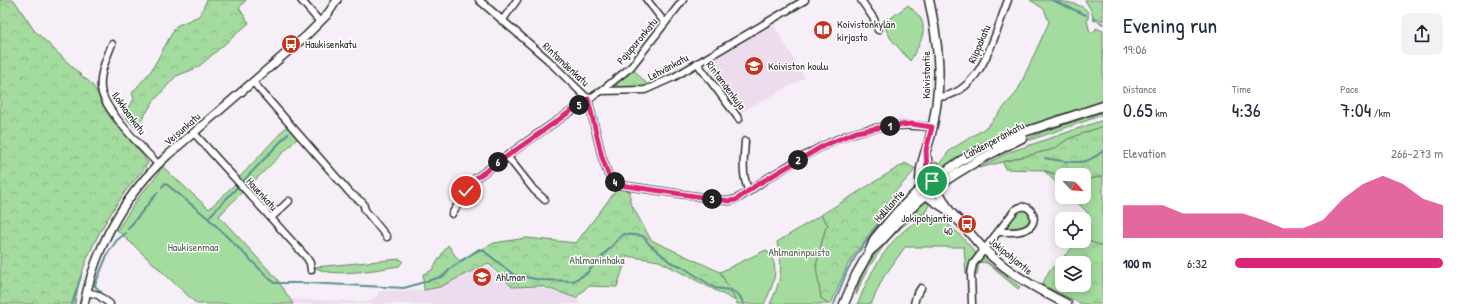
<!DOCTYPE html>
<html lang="en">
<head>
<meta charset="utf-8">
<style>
  body { margin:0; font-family:"Patrick Hand",sans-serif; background:#f2f2f3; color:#1f2937; height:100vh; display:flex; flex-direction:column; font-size:15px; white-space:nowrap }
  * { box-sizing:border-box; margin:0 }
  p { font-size:13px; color:#747a83 }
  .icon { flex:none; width:22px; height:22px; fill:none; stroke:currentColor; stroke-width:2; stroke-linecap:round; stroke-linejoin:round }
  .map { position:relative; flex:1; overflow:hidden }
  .drawer { display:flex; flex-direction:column; background:#fff; width:360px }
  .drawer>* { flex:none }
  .needle { width:26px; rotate:116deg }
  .fabs { position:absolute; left:1055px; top:168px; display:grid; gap:8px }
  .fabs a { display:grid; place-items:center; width:36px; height:36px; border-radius:8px; background:#fff; box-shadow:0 2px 10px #0003; font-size:20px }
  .pin { position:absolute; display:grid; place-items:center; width:34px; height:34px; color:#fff; margin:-17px; border:2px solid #fff; border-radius:50%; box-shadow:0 1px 4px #0007 }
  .km { position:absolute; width:20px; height:20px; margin:-10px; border-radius:50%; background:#222; color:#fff; font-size:11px; line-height:20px; text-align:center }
  .round { display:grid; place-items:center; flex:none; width:42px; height:42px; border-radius:8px; background:#f2f2f3 }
  .head { display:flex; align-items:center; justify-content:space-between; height:68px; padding:0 20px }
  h1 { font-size:22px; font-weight:600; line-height:30px }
  .metrics { display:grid; grid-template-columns:repeat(3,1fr); gap:6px; height:68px; padding:4px 20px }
  .metrics div { display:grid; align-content:center }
  .metrics b { font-size:20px; font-weight:600 }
  .metrics small { font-size:11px; font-weight:400 }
  .metrics p { font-size:11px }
  .chart { height:112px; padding:8px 20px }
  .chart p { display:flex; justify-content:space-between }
  .chart svg { width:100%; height:72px; margin-top:4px; fill:#db2777; opacity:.7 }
  ul { padding:0 20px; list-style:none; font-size:13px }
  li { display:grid; grid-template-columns:64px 48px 1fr; align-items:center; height:30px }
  li i { height:10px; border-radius:5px; background:#db2777 }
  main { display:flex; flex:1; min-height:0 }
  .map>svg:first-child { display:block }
  .built { fill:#ecdcee }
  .green { fill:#a4db9e; stroke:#688364 }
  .forest { fill:url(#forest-crowns); stroke:#688364; fill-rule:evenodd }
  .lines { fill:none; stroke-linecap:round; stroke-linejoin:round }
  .stream { stroke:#5d8e93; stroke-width:2 }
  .minor-casing { stroke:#2b2b2b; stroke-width:9 }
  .tertiary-casing { stroke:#2b2b2b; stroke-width:10 }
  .secondary-casing { stroke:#2b2b2b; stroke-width:11 }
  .minor { stroke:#fff; stroke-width:6 }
  .tertiary { stroke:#fff; stroke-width:7 }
  .secondary { stroke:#fff; stroke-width:8 }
  .route-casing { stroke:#fff; stroke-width:8 }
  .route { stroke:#db2777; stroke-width:5 }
  .labels { text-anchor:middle; stroke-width:3; stroke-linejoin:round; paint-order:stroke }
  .poi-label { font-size:11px; fill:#2b2b2b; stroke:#fff; text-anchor:start }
  .street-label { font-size:11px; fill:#2b2b2b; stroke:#fff }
  .park-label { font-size:11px; fill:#4f604e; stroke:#fff }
</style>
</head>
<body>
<main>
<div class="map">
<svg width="1103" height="304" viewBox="0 0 1103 304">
  <defs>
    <pattern id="forest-crowns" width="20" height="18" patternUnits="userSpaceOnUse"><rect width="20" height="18" fill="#a4db9e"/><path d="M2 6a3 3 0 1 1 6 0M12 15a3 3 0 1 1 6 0" fill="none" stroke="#8dbc88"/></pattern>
  </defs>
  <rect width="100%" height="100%" fill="#f6eff7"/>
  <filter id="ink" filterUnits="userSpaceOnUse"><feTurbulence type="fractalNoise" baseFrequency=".025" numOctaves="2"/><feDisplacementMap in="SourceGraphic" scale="8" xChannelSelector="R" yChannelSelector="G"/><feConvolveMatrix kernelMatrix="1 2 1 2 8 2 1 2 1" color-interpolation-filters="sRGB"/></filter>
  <g filter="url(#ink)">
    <g class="built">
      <path d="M774,25L805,78L739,113L709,70V62Z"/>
      <path d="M488,266L511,287L540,288L577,299L581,304H293L290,299L369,302L378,296V291L424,290L440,287Z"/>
    </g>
    <g class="green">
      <path d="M1030,0C1044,0 1081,0 1088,12C1089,16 1088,18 1087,21L1090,32L1095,31L1096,28L1103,31V101L999,136L977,146L942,170L940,168H936L934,167V162L940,163L950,150L987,127L1017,92L1049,22L1044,9Z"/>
      <path d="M1085,0H1103V21L1097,18L1094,21L1091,10Z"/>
      <path d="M908,5C912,9 918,14 921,19C928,33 917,49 910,61L891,39L883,24Z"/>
      <path d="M1103,112V115L1007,148L1043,132Z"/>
      <path d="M1103,120V126L1068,139L1054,149L979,168L1007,153Z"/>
      <path d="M287,126L298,138L247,188L239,178Z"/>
      <path d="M162,166L209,209L236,183L243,191L219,216L277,279L293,304H197L117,230L141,194L158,174Z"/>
      <path d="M1044,171L1062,176V188Z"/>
      <path d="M1103,176V246L1091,242L1089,240V215L1086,211L1072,197H1084V180Z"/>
      <path d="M926,202L930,203L925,213C899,222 875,255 863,278C860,283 859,290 856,295C859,267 888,238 907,218C913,213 918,205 926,202Z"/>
      <path d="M1019,210H1024L1028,213C1034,227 1015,228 1005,229L1013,216Z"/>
      <path d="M821,215L828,225L825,230L816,266L821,298L829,304H770C782,278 783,270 777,242Z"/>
      <path d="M928,217C948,217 964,240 976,253L970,262L967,274H966L964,247H905L883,278L871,304H858C868,274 895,226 928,217Z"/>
      <path d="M766,250C782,266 773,286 764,304H737L720,272Z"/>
      <path d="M981,257L1020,287L1018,289L987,263L979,262L977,275H974L975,265Z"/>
      <path d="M400,259L403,261L399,266C380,269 330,279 315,267Z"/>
    </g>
    <g class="forest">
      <path d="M0,0H14L34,30L84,78C96,85 97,95 103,106C115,127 135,143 148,163C142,173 132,182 125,192C102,225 80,263 75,304H0Z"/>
      <path d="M207,0H246L239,8L249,23L197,68L176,76L153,102L136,129L123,114L134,99L132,93L151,71L176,26L199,16Z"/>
      <path d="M633,69L648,85L641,87L618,89L616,83Z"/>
      <path d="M1103,126V176L1084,180V175L1062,176L1043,170L1005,169L1003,162L1054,149L1068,139Z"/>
      <path d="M905,163L916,169L892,195V201L885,208L883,216L849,262L831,304H829L821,298L816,266L825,230L828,225L821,215Z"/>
      <path d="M617,189L630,190V202L651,240L720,272L736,301L659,261L627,256L617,287L588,286L576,298L541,286L512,287L488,263L440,287L424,290L423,274L431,271L448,245L459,261L494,243L526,238L576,243Z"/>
      <path d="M1087,213L1089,218V240L1091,242L1103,246V303L1102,304H1082L1042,285L1049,271L1079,241H1084V225ZM1062,263H1084V285H1062Z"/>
    </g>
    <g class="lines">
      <g class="stream">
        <path d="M1052,0L1086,15"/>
        <path d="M1093,18L1103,24"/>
        <path d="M1045,158C1056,160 1076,164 1086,161C1092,159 1098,155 1103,151"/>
        <path d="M162,187L165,183L208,218L274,283H307L404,288L444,276L450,269L479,249L484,251L514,275L541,280L573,281L586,274L623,234L643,236L649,244L670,262L681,266L715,288L731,290L739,295L744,304"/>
        <path d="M208,218L288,134"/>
        <path d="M128,229L158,192"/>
        <path d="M106,298L95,286L96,282L108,253L117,240L126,233"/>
        <path d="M72,304L81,276"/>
        <path d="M834,304L847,271L857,254L883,218L887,208L896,197"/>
      </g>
      <g class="minor-casing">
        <g id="minor">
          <path d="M301,0L320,22"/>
          <path d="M479,0L547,59L588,99L602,157L608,174L611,179L620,185L729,201C741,200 756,185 768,178C795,162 826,141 857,132C882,125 907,124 932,127"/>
          <path d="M647,0L665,23"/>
          <path d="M861,0L874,19L878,30"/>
          <path d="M502,21L517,0"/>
          <path d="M112,44C107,57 99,74 101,89C104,109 143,149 158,164"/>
          <path d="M697,63L739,119"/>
          <path d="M253,82L350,193L363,203L365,210L387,237"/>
          <path d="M601,91L631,67L683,0"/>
          <path d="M938,97C982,95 995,33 1008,0"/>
          <path d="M194,133L307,258L310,263L311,270"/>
          <path d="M745,141C744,157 741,176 749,191"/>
          <path d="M507,156L534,190L545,200"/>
          <path d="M452,214L466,191L469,183L542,131L601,91L645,90L674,77L805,0"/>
          <path d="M271,218L289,201"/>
          <path d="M87,292L98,295L110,304"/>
          <path d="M914,304L916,296L921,288"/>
          <path d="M972,304L971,274L973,264L1015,210C1031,198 1043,224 1024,230C1016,233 1007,232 998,232"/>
        </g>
      </g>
      <g class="tertiary-casing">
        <path id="tertiary" d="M84,304C96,246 124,195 168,155L306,36L327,15L337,0"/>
      </g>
      <g class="secondary-casing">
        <g id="secondary">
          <path d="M929,0C940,51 943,86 930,138C926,151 916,175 922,188C926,198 941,205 949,211C962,222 972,237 984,249C1008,273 1037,289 1067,304"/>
          <path d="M927,159V172L949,210"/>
          <path d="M871,250C889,235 902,215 920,200C951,174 987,155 1022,138"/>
          <path d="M844,304L856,275L869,252L875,238L897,212L921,188L962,160L986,147L1009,137L1103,106"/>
        </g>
      </g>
      <use href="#minor" class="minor"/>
      <use href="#tertiary" class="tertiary"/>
      <use href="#secondary" class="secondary"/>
    </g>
  </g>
  <g class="lines" filter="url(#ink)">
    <g class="route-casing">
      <path id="route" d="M466,191L469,183L588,99L602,157L608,174L611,179L620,185L729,201L736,200L758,184L823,146L856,132L889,126L912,124L932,127L926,150L927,172L932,181"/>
    </g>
    <use href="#route" class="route"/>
  </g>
  <defs>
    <g id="library-disc" transform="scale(1)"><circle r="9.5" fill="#c8321e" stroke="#fff"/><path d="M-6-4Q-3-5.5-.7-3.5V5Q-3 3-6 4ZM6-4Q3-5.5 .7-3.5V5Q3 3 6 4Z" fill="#fff"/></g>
    <g id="bus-disc" transform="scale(1)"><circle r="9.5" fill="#c8321e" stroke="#fff"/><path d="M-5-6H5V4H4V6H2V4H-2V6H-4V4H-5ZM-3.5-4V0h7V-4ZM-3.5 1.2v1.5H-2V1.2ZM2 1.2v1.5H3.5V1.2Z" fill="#fff"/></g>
    <g id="school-disc" transform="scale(1)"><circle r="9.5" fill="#c8321e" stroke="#fff"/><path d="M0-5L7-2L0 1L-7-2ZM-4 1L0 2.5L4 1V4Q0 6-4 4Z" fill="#fff"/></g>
    <g id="university-disc" transform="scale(1)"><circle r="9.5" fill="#c8321e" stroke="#fff"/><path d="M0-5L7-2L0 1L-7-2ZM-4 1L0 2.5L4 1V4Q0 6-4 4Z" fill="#fff"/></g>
  </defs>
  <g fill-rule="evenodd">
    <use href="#library-disc" x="823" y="30"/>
    <use href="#bus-disc" x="291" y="44"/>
    <use href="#school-disc" x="754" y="66"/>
    <use href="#bus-disc" x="967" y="224"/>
    <use href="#university-disc" x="482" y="277"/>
  </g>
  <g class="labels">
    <g class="poi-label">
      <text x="837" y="28">Koivistonkylän<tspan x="837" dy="13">kirjasto</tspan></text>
      <text x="305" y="48">Haukisenkatu</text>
      <text x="768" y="70">Koiviston koulu</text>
      <text x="953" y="222" text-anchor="end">Jokipohjantie<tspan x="953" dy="13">40</tspan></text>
      <text x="496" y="281">Ahlman</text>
    </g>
    <g class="street-label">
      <text transform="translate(637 41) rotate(-50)" y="4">Pajupuronkatu</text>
      <text transform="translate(979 44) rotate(-67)" y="4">Riippakatu</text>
      <text transform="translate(566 64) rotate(43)" y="4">Rintamäenkatu</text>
      <text transform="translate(668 67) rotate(-28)" y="4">Lehvänkatu</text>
      <text transform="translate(926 75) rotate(-90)" y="4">Koivistontie</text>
      <text transform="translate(726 85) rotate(53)" y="4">Rintamäenkuja</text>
      <text transform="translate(129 113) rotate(54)" y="4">Ilokkaankatu</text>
      <text transform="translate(182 129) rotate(-41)" y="4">Veisunkatu</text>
      <text transform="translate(994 140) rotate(-28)" y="4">Lahdenperänkatu</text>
      <text transform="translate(262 194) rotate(48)" y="4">Hauenkatu</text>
      <text transform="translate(889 206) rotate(-48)" y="4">Hallilantie</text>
      <text transform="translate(1011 256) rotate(39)" y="4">Jokipohjantie</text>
    </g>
    <g class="park-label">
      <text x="193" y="251">Haukisenmaa</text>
      <text x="799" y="256">Ahlmaninpuisto</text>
      <text x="597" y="264">Ahlmaninhaka</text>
    </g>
  </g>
</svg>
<div class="fabs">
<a><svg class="needle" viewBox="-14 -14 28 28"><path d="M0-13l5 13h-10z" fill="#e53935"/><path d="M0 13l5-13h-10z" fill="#747a83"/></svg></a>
<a><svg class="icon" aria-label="locate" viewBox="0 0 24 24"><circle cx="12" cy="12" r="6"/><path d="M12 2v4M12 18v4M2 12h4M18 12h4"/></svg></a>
<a><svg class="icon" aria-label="layers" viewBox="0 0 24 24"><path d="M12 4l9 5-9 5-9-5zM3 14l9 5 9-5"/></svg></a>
</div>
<div class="pin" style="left:932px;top:181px;background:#1e9e55"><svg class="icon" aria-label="arrive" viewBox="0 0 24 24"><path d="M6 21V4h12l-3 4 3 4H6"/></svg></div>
<div class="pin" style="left:466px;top:191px;background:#d93025"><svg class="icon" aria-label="check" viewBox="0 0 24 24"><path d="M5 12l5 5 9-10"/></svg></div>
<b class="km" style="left:890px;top:126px">1</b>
<b class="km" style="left:798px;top:160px">2</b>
<b class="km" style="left:712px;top:199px">3</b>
<b class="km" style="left:615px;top:182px">4</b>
<b class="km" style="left:579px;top:105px">5</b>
<b class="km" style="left:498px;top:162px">6</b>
</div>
<section class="drawer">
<div class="head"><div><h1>Evening run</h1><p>19:06</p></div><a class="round"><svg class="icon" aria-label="share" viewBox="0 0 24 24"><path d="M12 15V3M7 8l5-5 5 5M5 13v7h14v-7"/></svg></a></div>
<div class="metrics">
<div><p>Distance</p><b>0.65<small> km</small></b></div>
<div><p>Time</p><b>4:36</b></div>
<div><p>Pace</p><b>7:04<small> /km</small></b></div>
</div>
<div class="chart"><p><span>Elevation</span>266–273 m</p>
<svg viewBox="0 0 160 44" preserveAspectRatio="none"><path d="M0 44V24L10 24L20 24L30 29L40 29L50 29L60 29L70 33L80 38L90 38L100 33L110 20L120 11L130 6L140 11L150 20L160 24V44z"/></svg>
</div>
<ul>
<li><b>100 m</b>6:32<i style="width:100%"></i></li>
</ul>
</section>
</main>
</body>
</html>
